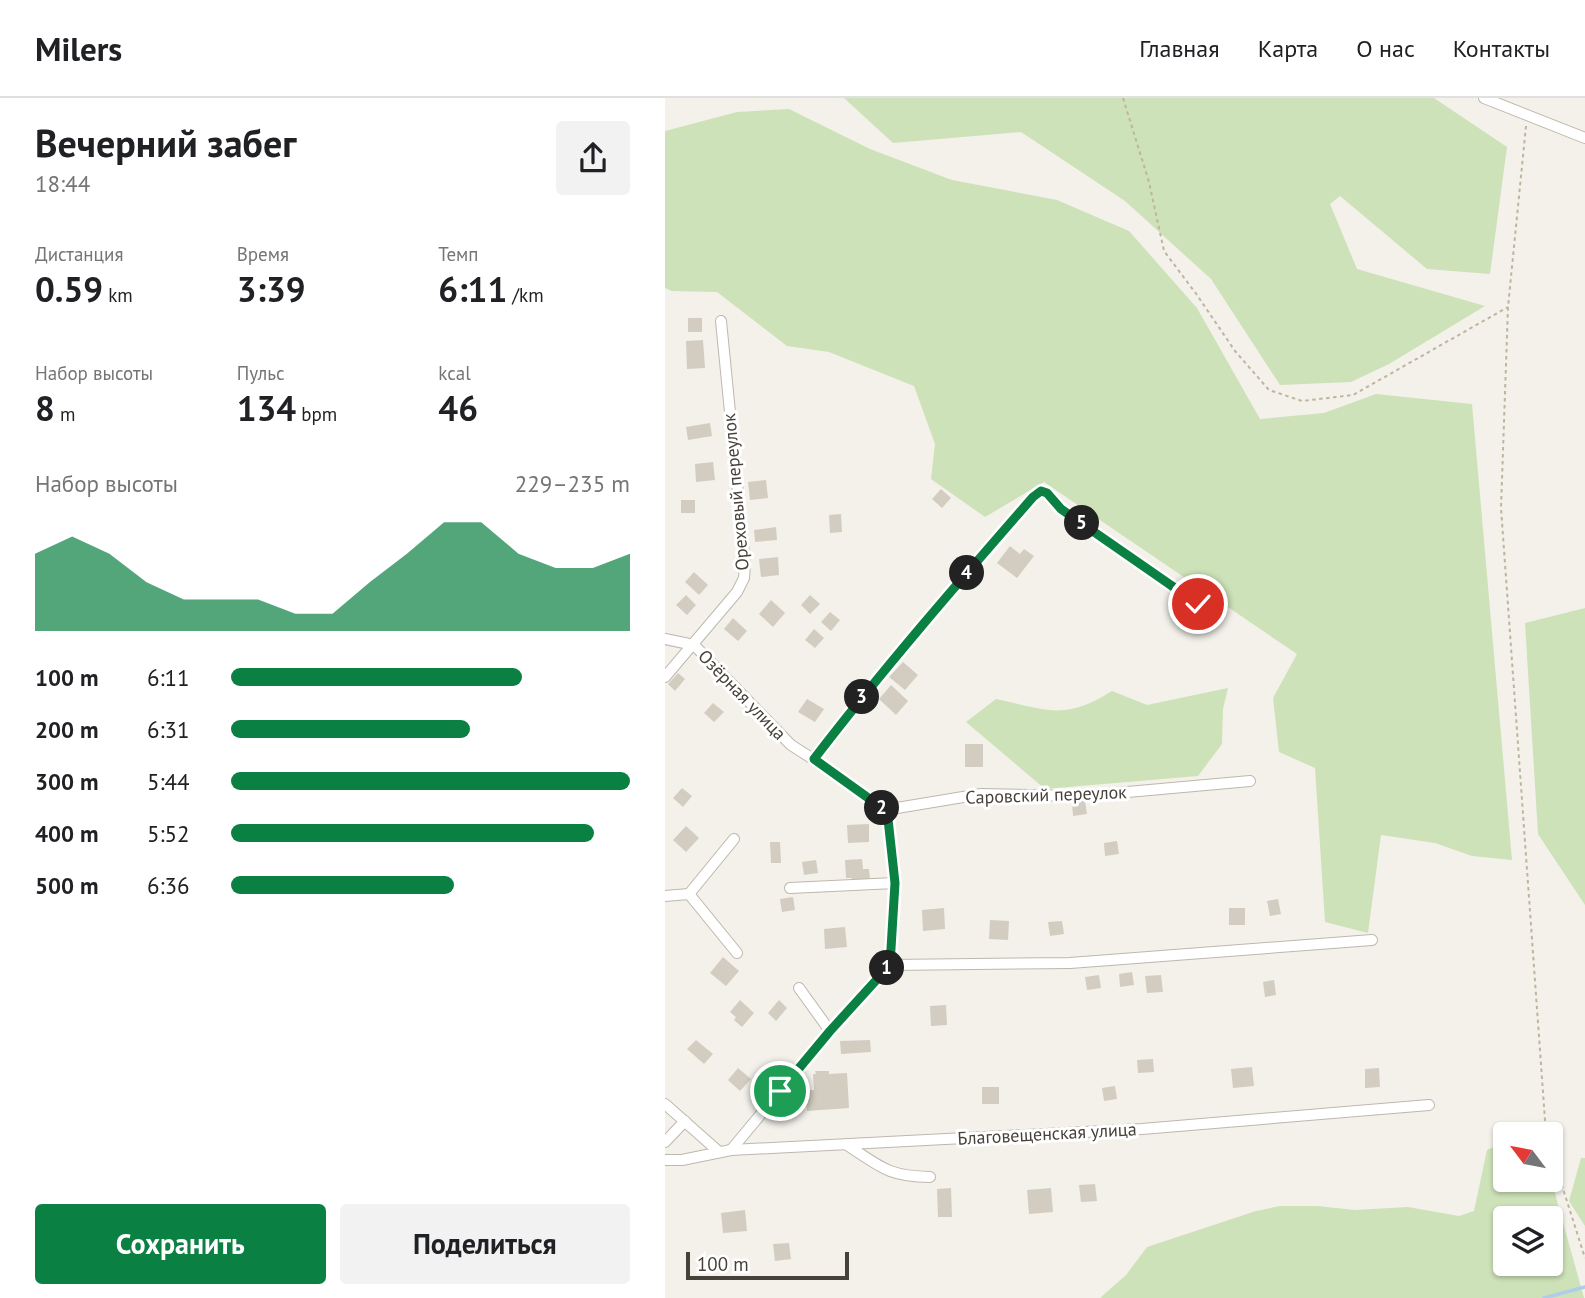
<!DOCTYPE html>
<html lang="ru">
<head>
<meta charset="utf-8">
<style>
  body { margin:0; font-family:"PT Sans",sans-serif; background:#f2f2f2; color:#202124; height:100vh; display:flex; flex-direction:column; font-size:26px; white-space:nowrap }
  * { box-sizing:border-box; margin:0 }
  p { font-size:23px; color:#757577 }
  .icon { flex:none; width:38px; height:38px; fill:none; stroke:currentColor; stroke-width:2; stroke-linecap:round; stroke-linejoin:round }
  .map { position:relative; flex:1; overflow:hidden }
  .drawer { display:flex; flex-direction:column; background:#fff; width:665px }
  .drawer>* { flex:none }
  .needle { width:46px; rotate:302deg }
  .buttons { position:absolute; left:828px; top:1024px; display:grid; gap:14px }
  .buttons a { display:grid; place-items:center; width:70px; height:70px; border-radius:7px; background:#fff; box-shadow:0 2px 5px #0004; font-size:35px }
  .scale { position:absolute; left:21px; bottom:18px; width:163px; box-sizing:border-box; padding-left:7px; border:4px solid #464139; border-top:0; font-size:19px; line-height:24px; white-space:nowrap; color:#464139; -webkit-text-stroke:5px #fff; paint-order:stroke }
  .pin { position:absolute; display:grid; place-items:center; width:60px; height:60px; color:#fff; margin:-30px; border:4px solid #fff; border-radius:50%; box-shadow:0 2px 7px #0007 }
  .km { position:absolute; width:35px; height:35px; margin:-18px; border-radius:50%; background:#222; color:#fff; font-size:19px; line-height:35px; text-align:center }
  .round { display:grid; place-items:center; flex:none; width:74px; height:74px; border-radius:7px; background:#f2f2f2 }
  .headline { display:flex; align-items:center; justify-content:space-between; height:119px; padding:0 35px }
  h1 { font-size:38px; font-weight:600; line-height:52px }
  .stats { display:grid; grid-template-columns:repeat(3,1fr); gap:10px; height:119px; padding:7px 35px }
  .stats div { display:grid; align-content:center }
  .stats b { font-size:35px; font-weight:600 }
  .stats small { font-size:19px; font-weight:400 }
  .stats p { font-size:19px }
  .chart { height:196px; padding:14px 35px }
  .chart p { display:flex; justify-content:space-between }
  .chart svg { width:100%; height:126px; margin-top:7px; fill:#0b8043; opacity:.7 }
  .cta { display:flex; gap:14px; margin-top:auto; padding:14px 35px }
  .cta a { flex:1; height:80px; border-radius:7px; background:#0b8043; color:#fff; font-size:28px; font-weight:600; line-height:80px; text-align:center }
  .cta a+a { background:#f2f2f2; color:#202124 }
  ul { padding:0 35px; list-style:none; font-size:23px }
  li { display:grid; grid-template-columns:112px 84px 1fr; align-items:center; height:52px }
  li i { height:18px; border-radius:9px; background:#0b8043 }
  header { display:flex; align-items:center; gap:42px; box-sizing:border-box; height:98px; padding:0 35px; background:#fff; border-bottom:2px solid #e0e0e0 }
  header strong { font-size:33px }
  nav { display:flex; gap:38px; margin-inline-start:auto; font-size:24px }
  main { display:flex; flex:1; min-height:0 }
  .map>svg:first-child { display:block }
  .green { fill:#cde2b8; fill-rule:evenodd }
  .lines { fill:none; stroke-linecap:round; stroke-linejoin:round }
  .stream { stroke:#aecde8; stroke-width:3.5 }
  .building { fill:#d3cdc1 }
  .street-casing { stroke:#bdb8ad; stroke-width:12 }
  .path { stroke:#bdb5a0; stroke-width:2; stroke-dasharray:3.5 3.5; stroke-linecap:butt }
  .street { stroke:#fff; stroke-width:10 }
  .route-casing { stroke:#fff; stroke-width:14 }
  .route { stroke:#0b8043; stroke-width:9 }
  .labels { text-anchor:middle; stroke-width:6; stroke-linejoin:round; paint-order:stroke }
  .street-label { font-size:18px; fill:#464139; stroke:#fff }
</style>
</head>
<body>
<header>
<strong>Milers</strong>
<nav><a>Главная</a><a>Карта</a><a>О нас</a><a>Контакты</a></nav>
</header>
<main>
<section class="drawer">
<div class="headline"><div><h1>Вечерний забег</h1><p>18:44</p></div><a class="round"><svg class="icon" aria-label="share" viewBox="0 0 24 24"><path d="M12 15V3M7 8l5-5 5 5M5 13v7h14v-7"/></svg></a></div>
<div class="stats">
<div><p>Дистанция</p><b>0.59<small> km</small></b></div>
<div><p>Время</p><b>3:39</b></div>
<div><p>Темп</p><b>6:11<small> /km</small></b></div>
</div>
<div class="stats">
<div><p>Набор высоты</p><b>8<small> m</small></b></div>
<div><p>Пульс</p><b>134<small> bpm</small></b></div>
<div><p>kcal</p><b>46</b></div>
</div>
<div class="chart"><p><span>Набор высоты</span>229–235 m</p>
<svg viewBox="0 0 160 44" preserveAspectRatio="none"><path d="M0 44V17L10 11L20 17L30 27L40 33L50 33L60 33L70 38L80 38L90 27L100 17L110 6L120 6L130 17L140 22L150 22L160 17V44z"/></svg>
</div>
<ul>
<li><b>100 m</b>6:11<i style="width:73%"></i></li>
<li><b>200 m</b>6:31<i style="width:60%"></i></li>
<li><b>300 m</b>5:44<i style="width:100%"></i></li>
<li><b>400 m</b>5:52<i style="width:91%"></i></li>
<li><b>500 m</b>6:36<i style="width:56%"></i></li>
</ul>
<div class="cta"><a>Сохранить</a><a>Поделиться</a></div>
</section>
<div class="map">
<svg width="920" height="1200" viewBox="0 0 920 1200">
  <rect width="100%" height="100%" fill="#f3f1ea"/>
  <g class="green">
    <path d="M179,0H769L842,49L825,176L762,171L675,98L665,106L692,171L820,208L724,266L686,284L615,287L546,181L460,103L356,34L228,45Z"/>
    <path d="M124,11L205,51L287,82L392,102L464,133L532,210L595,321L659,315L711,296L807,306L847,762L807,758L770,745L716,737L703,835L660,824L650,670L614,654L608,600L632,556L379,384L320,419L266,381L270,346L249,288L164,254L122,248L52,194L7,193L0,190V33L72,14Z"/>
    <path d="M920,510V807L873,736L860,525Z"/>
    <path d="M563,590L558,611L557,646L533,678L380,691L301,624L331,601C382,612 399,623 447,593L482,607Z"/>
    <path d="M840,1044V1082L886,1081L919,1200H435L461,1177L482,1149L591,1113L615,1108H652L690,1112L743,1109L794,1118L809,1113L822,1052ZM840,1120H886V1166H840Z"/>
    <path d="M916,1060H920V1128L904,1103Z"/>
  </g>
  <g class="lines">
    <path class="stream" d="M879,1200L920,1189"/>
  </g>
  <g class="building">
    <rect x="23" y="220" width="14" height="14"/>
    <path d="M38,242L40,270L22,271L21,243Z"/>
    <path d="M45,325L47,338L23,342L21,329Z"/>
    <path d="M48,364L50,382L31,384L30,366Z"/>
    <path d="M101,382L103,400L85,402L83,384Z"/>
    <path d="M276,391L286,400L277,410L267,401Z"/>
    <rect x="16" y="402" width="14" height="13"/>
    <path d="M176,416L177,434L165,435L164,417Z"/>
    <path d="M111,429L112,442L90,444L89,432Z"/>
    <path d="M345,448L355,456L359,451L369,458L352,480L332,465Z"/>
    <path d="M113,459L114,477L96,479L94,461Z"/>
    <path d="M29,474L43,487L34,497L20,484Z"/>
    <path d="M21,497L31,507L22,517L11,507Z"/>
    <path d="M145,497L155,506L145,516L136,507Z"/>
    <path d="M106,502L120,515L108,529L94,516Z"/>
    <path d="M165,514L175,522L166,533L156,524Z"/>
    <path d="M68,520L82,533L73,543L59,531Z"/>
    <path d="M149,531L159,540L150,550L140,542Z"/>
    <path d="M238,564L253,577L240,592L224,579Z"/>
    <path d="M13,575L20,581L10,593L3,586Z"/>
    <path d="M226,587L243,603L231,617L214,601Z"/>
    <path d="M142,601L159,611L150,624L133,614Z"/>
    <path d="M48,605L59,614L49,624L39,615Z"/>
    <rect x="300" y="646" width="18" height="23"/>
    <path d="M17,690L27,698L18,709L8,700Z"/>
    <path d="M420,703L422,716L408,718L407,705Z"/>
    <path d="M204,726V744L183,745L182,727Z"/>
    <path d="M21,728L34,740L21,754L8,742Z"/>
    <path d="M452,743L454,756L440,758L439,745Z"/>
    <path d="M105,744H115L116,765H106Z"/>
    <path d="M197,761L198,771H204L205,782L187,783V780H181L180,762Z"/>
    <path d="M151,762L153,775L139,777L137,764Z"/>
    <path d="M128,799L130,812L117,814L115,801Z"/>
    <path d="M613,801L616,816L605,818L602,803Z"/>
    <path d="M279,810L280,831L258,833L257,812Z"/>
    <rect x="564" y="810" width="16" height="17"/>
    <path d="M325,822L344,823L343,842L324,841Z"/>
    <path d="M397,823L399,836L385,838L383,824Z"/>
    <path d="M180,829L182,849L160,851L159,831Z"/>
    <path d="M58,859L74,873L61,888L45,875Z"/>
    <path d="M467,874L469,887L455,889L454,876Z"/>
    <path d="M434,877L436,890L422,892L420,879Z"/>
    <path d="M496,877L498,894L482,895L480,878Z"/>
    <path d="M609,882L611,897L600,899L598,884Z"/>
    <path d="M75,902L89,915L77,929L69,922L71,919L65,914Z"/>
    <path d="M114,902L122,910L111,923L103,915Z"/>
    <path d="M281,907L282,927L266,928L265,908Z"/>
    <path d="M31,942L48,956L39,966L22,951Z"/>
    <path d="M205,942L206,954L176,956L175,943Z"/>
    <path d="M488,961L489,974L473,975L472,962Z"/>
    <path d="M587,969L589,988L568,990L566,971Z"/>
    <path d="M73,970L86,981L75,993L63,982Z"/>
    <path d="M714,970L715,989L700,990V971Z"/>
    <path d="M150,973H164V976L182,975L184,1010L142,1013L141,992H149L148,976H151Z"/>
    <path d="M450,988L452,1001L439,1003L437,990Z"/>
    <rect x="317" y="989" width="17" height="17"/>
    <path d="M430,1086L432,1103L416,1104L414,1087Z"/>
    <path d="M286,1090L287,1119H273L272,1091Z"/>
    <path d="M386,1090L388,1114L364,1116L362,1092Z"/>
    <path d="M80,1112L82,1133L58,1135L56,1115Z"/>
    <path d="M124,1145L126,1161L110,1163L108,1146Z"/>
  </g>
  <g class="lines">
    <g class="street-casing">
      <g id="street">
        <path d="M819,0L920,40"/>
        <path d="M0,541L29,547L126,647L148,661L220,712"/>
        <path d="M0,579L72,494L79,480L80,466L56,223"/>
        <path d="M148,661C218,571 293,485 368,399L376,393L382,395L396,411L533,506"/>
        <path d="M220,712L316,696L418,698L585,683"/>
        <path d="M125,790L230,785"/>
        <path d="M24,796L72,855"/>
        <path d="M24,796L69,741"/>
        <path d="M0,798L24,796"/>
        <path d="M225,867L405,865L707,842"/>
        <path d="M134,890L165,933"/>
        <path d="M0,1006L53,1053"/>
        <path d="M0,1044L20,1023"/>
        <path d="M182,1047C216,1069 222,1078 265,1079"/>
        <path d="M66,1052L165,933L225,867L230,785L223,721L220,712"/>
        <path d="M0,1062H17L66,1052L477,1031L764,1007"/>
      </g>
    </g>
    <g class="path">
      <path d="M458,0L484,84L499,153L532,197L570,253L604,292L637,303L688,297L843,209"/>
      <path d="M861,28L843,209L836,410L881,1036"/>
      <path d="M886,1053L920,1160"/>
    </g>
    <use href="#street" class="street"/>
  </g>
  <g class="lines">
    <g class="route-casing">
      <path id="route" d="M115,993L165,933L225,867L230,785L223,721L220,712L149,661C218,571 293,485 368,399L376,393L382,395L396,411L533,506"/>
    </g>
    <use href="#route" class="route"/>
  </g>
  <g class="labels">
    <g class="street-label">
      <text transform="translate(71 394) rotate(-95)" y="6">Ореховый переулок</text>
      <text transform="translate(77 597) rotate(46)" y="6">Озёрная улица</text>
      <text transform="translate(381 697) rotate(-2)" y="6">Саровский переулок</text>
      <text transform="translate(382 1036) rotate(-3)" y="6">Благовещенская улица</text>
    </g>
  </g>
</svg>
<div class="buttons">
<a><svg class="needle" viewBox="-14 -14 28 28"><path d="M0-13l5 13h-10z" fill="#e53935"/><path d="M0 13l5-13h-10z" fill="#757577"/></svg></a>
<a><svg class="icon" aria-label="layers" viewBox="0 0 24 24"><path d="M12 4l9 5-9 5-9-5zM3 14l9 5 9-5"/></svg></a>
</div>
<div class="scale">100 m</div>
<div class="pin" style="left:115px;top:993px;background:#1e9e55"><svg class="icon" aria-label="arrive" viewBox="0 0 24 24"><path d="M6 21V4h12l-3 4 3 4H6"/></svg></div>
<div class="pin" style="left:533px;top:506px;background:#d93025"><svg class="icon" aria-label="check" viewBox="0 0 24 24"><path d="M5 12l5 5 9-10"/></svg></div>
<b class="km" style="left:222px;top:870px">1</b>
<b class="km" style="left:217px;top:710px">2</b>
<b class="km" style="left:197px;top:599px">3</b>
<b class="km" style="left:302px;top:475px">4</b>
<b class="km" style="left:417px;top:425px">5</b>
</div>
</main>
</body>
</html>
